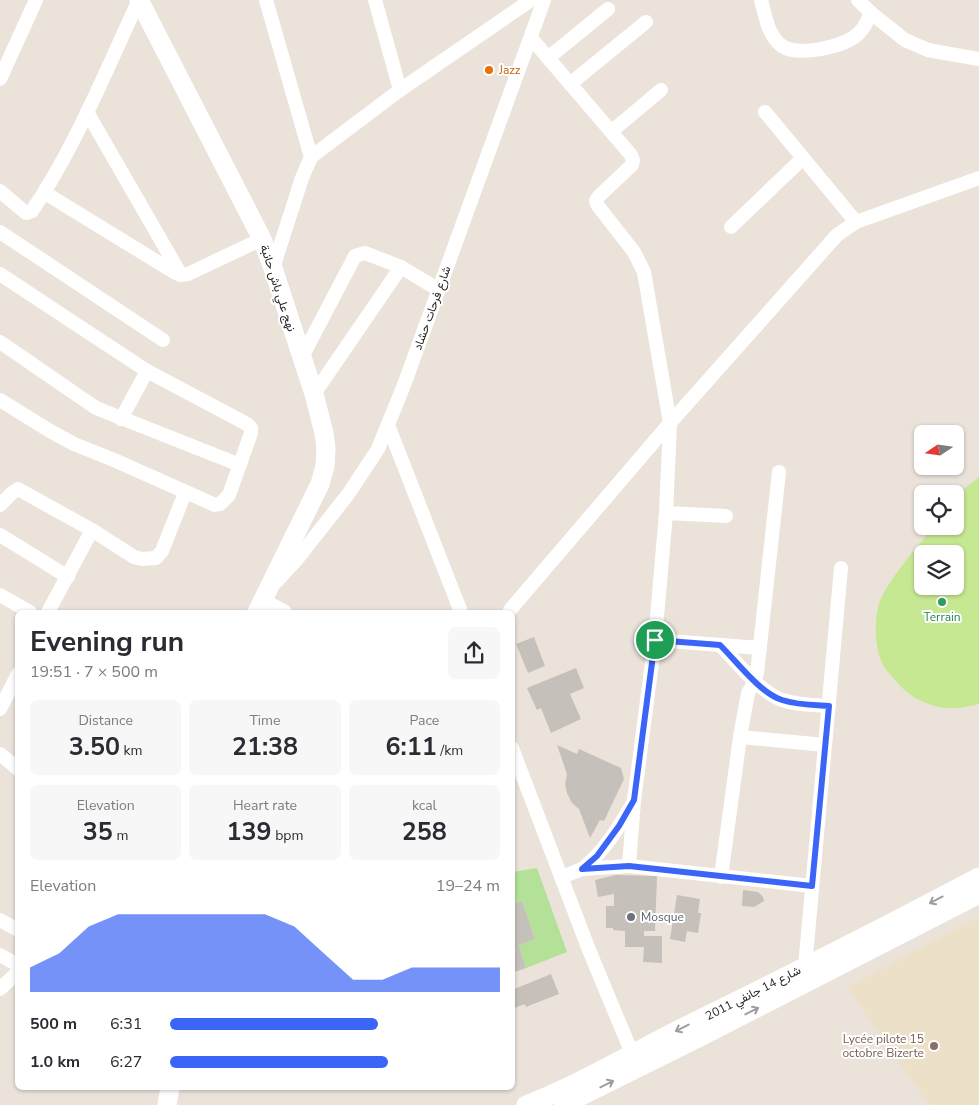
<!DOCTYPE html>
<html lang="en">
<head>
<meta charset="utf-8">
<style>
  body { margin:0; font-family:"Nunito Sans",Vazirmatn,sans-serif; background:#f7f7f7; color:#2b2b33; height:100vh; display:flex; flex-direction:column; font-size:19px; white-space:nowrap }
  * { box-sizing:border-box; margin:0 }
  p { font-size:16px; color:#7c7c81 }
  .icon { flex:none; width:28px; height:28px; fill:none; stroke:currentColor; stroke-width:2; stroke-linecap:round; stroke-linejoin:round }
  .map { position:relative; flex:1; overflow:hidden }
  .panel { position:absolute; left:15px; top:610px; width:500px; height:480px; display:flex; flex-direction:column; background:#fff; border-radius:8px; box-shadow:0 1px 4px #0004 }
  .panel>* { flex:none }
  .needle { width:32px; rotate:257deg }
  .tools { position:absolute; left:914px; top:425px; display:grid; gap:10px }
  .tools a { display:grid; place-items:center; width:50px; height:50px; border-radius:8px; background:#fff; box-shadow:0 1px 4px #0004; font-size:25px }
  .pin { position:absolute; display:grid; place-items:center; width:42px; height:42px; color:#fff; margin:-21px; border:2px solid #fff; border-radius:50%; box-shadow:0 1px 5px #0007 }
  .round { display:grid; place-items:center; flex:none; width:52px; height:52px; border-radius:8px; background:#f7f7f7 }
  .head { display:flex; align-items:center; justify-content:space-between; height:85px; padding:0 15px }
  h1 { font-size:28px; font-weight:700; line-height:38px }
  .figures { display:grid; grid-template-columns:repeat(3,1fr); gap:8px; height:85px; padding:5px 15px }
  .figures div { display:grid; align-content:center; border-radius:8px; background:#f7f7f7; text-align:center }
  .figures b { font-size:25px; font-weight:700 }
  .figures small { font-size:14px; font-weight:400 }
  .figures p { font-size:14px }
  .chart { height:140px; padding:10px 15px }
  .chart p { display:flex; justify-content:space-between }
  .chart svg { width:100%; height:90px; margin-top:5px; fill:#3b65f7; opacity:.7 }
  ul { padding:0 15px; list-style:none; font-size:16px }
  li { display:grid; grid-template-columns:80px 60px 1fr; align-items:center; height:38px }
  li i { height:12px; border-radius:6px; background:#3b65f7 }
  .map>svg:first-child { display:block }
  .education { fill:#ece0c9 }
  .green { fill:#b3e197 }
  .pitch { fill:#c7e892; fill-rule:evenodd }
  .building { fill:#c6c0ba }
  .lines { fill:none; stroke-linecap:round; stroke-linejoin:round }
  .street { stroke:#fff; stroke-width:14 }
  .secondary { stroke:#fff; stroke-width:19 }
  .oneway { stroke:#9e9e9e }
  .route-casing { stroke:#fff; stroke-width:10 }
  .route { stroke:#3b65f7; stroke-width:6 }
  .food-dot { fill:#e8710a; stroke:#fff; stroke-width:2 }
  .leisure-dot { fill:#2e9e5b; stroke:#fff; stroke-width:2 }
  .worship-dot { fill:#6b7280; stroke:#fff; stroke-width:2 }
  .education-dot { fill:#8d6e63; stroke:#fff; stroke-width:2 }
  .labels { text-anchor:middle; stroke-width:4; stroke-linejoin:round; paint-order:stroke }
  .food-label { font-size:12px; fill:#c56008; stroke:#fff; text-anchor:start }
  .street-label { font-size:12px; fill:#282828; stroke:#fff }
  .leisure-label { font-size:12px; fill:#27864d; stroke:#fff }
  .worship-label { font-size:12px; fill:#5b616d; stroke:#fff; text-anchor:start }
  .education-label { font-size:12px; fill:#785e54; stroke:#fff; text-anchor:end }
</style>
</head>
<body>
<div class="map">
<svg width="979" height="1105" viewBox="0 0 979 1105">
  <rect width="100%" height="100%" fill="#ebe3da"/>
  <path class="education" d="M979,917V1105H929L847,987Z"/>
  <path class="green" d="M537,868L567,952L526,968L519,945L535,939L522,901L513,904V872Z"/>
  <path class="pitch" d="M979,477V704C946,714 916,706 894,679C891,675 887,671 884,667C875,650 874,626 878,607C883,585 919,545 934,526H955V500L963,490ZM922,554H955V586H922Z"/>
  <g class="building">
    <path d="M534,637L545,666L528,673L516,644Z"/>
    <path d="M576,668L584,688L570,694L581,719L551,733L541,708L537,710L527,688Z"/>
    <path d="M557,745L577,754L579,749L621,768L624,779L604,821L600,820L590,838L579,809L572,803L567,793L565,784L567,774Z"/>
    <path d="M616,875L657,876L655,931H644V936H662V963L643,962L644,947H625V931L613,930V928H606V906H614V894L598,897L595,880Z"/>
    <path d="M743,890L758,892L763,897L764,901L754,907L742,906Z"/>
    <path d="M677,895L700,899L698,913H701L698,933L687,931L685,942L670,939Z"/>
    <path d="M522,901L535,939L519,945L526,968L512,973V904Z"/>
    <path d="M551,974L559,994L526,1007L525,1004L512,1009V990Z"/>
  </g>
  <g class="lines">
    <g class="street">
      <path d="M266,0L311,157"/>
      <path d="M375,0L400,90"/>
      <path d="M761,0C765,15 768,36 782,46C799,57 845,47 859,33C865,27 868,20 871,13"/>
      <path d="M858,0L871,13L905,40L928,50L979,59"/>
      <path d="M531,38L631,155L633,160L632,165L599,196L596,201L598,206L634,252L644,272L670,423L666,513L655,640L634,800L629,866"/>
      <path d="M548,58L608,9"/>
      <path d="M0,79L36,0"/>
      <path d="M570,84L646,22"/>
      <path d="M87,112L181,275"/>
      <path d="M765,112L856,222"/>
      <path d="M612,131L661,90"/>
      <path d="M0,191L26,213L32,211C76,146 106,70 139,0"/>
      <path d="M45,193L174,272L181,275L188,274L262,239"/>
      <path d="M731,227L803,158"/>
      <path d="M0,232L163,340"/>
      <path d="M273,268L302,178L311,157L400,90L531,0"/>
      <path d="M0,274L147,371L247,424L251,428V433L229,495L220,504L215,505L114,460L74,444L50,431L0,400"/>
      <path d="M0,342L96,408L240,465"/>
      <path d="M301,359L355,256L365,253L401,267L439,290"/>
      <path d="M314,394L401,267"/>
      <path d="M121,419L147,371"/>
      <path d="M388,425L461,612"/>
      <path d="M0,505L12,493L18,489L92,530L48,612"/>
      <path d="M666,513L726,516"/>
      <path d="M92,530L134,557L142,559L156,558L162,551L185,493"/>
      <path d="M0,535L68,577"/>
      <path d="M277,581L298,558L349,493L378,449L404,385L544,0"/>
      <path d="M0,595L30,612"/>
      <path d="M263,600L285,612"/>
      <path d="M510,610L670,423L837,235L856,222L979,178"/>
      <path d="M655,640L760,648"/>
      <path d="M720,645C737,662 760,692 782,700C797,705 813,705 829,706"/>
      <path d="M0,709L18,674"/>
      <path d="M740,737L825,745"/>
      <path d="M512,748L589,950L636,1063"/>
      <path d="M0,754L18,769"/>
      <path d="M582,869C604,852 619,827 633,803"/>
      <path d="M562,877L582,869L629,866L812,886"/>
      <path d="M721,877L740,737L748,693L755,681L757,673L779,472"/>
      <path d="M0,920L18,930"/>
      <path d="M0,955L18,965"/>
      <path d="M805,967L841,568"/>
      <path d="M0,989L18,972"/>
    </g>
    <g class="secondary">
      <path d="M139,0L262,239L273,268L314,394L324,433L326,449L325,466L320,484L257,612"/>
      <path d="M167,1105L170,1088"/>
      <path d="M526,1105C580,1084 630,1054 682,1028C782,979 881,929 979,877"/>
      <path d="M563,1105L702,1036L979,894"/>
    </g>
  </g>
  <defs><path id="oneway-shaft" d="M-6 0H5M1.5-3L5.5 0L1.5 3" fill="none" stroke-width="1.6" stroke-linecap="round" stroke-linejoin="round" transform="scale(1.25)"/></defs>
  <g class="oneway">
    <use href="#oneway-shaft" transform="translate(936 900) rotate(152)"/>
    <use href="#oneway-shaft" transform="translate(752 1011) rotate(-27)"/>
    <use href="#oneway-shaft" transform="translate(682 1028) rotate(153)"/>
    <use href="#oneway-shaft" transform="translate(607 1084) rotate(-27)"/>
  </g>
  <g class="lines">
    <g class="route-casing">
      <path id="route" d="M655,640L720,645C737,662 760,693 782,700C797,705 813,705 829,706L812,886L629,866L582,869L597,856L619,826L634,800Z"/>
    </g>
    <use href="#route" class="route"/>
  </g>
  <circle class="food-dot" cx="489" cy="70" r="5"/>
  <circle class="leisure-dot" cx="942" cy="602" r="5"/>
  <circle class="worship-dot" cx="631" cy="917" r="5"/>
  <circle class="education-dot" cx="934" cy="1046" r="5"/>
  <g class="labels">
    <g class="food-label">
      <text x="499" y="74">Jazz</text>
    </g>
    <g class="street-label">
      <text transform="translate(278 288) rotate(72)" y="4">نهج علي باش حانبة</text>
      <text transform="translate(432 308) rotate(-70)" y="4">شارع فرحات حشاد</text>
      <text transform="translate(753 993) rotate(-27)" y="4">شارع 14 جانفي 2011</text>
    </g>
    <g class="leisure-label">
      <text x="942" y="621">Terrain</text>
    </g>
    <g class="worship-label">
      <text x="641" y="921">Mosque</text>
    </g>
    <g class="education-label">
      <text x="924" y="1043">Lycée pilote 15<tspan x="924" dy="14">octobre Bizerte</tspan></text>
    </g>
  </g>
</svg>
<div class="tools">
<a><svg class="needle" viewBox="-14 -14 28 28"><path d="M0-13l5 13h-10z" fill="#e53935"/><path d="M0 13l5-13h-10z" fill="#7c7c81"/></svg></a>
<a><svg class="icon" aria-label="locate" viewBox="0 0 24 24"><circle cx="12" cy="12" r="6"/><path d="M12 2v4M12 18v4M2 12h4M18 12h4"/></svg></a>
<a><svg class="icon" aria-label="layers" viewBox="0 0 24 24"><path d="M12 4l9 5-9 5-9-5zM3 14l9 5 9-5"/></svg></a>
</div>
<div class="pin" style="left:655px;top:640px;background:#1e9e55"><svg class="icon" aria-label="arrive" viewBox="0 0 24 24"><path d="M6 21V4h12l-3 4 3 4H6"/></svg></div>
<section class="panel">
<div class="head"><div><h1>Evening run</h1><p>19:51 · 7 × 500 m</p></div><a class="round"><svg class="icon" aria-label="share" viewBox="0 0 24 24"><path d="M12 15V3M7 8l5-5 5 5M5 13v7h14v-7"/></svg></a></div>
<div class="figures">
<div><p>Distance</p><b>3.50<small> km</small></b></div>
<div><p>Time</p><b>21:38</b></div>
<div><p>Pace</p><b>6:11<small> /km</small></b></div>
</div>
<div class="figures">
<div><p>Elevation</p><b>35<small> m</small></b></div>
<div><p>Heart rate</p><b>139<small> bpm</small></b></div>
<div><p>kcal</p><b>258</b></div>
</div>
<div class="chart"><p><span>Elevation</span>19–24 m</p>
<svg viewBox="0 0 160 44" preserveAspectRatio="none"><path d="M0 44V32L10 25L20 12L30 6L40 6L50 6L60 6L70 6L80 6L90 12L100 25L110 38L120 38L130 32L140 32L150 32L160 32V44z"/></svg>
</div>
<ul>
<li><b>500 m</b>6:31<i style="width:63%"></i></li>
<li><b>1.0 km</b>6:27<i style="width:66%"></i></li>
</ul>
</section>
</div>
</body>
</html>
